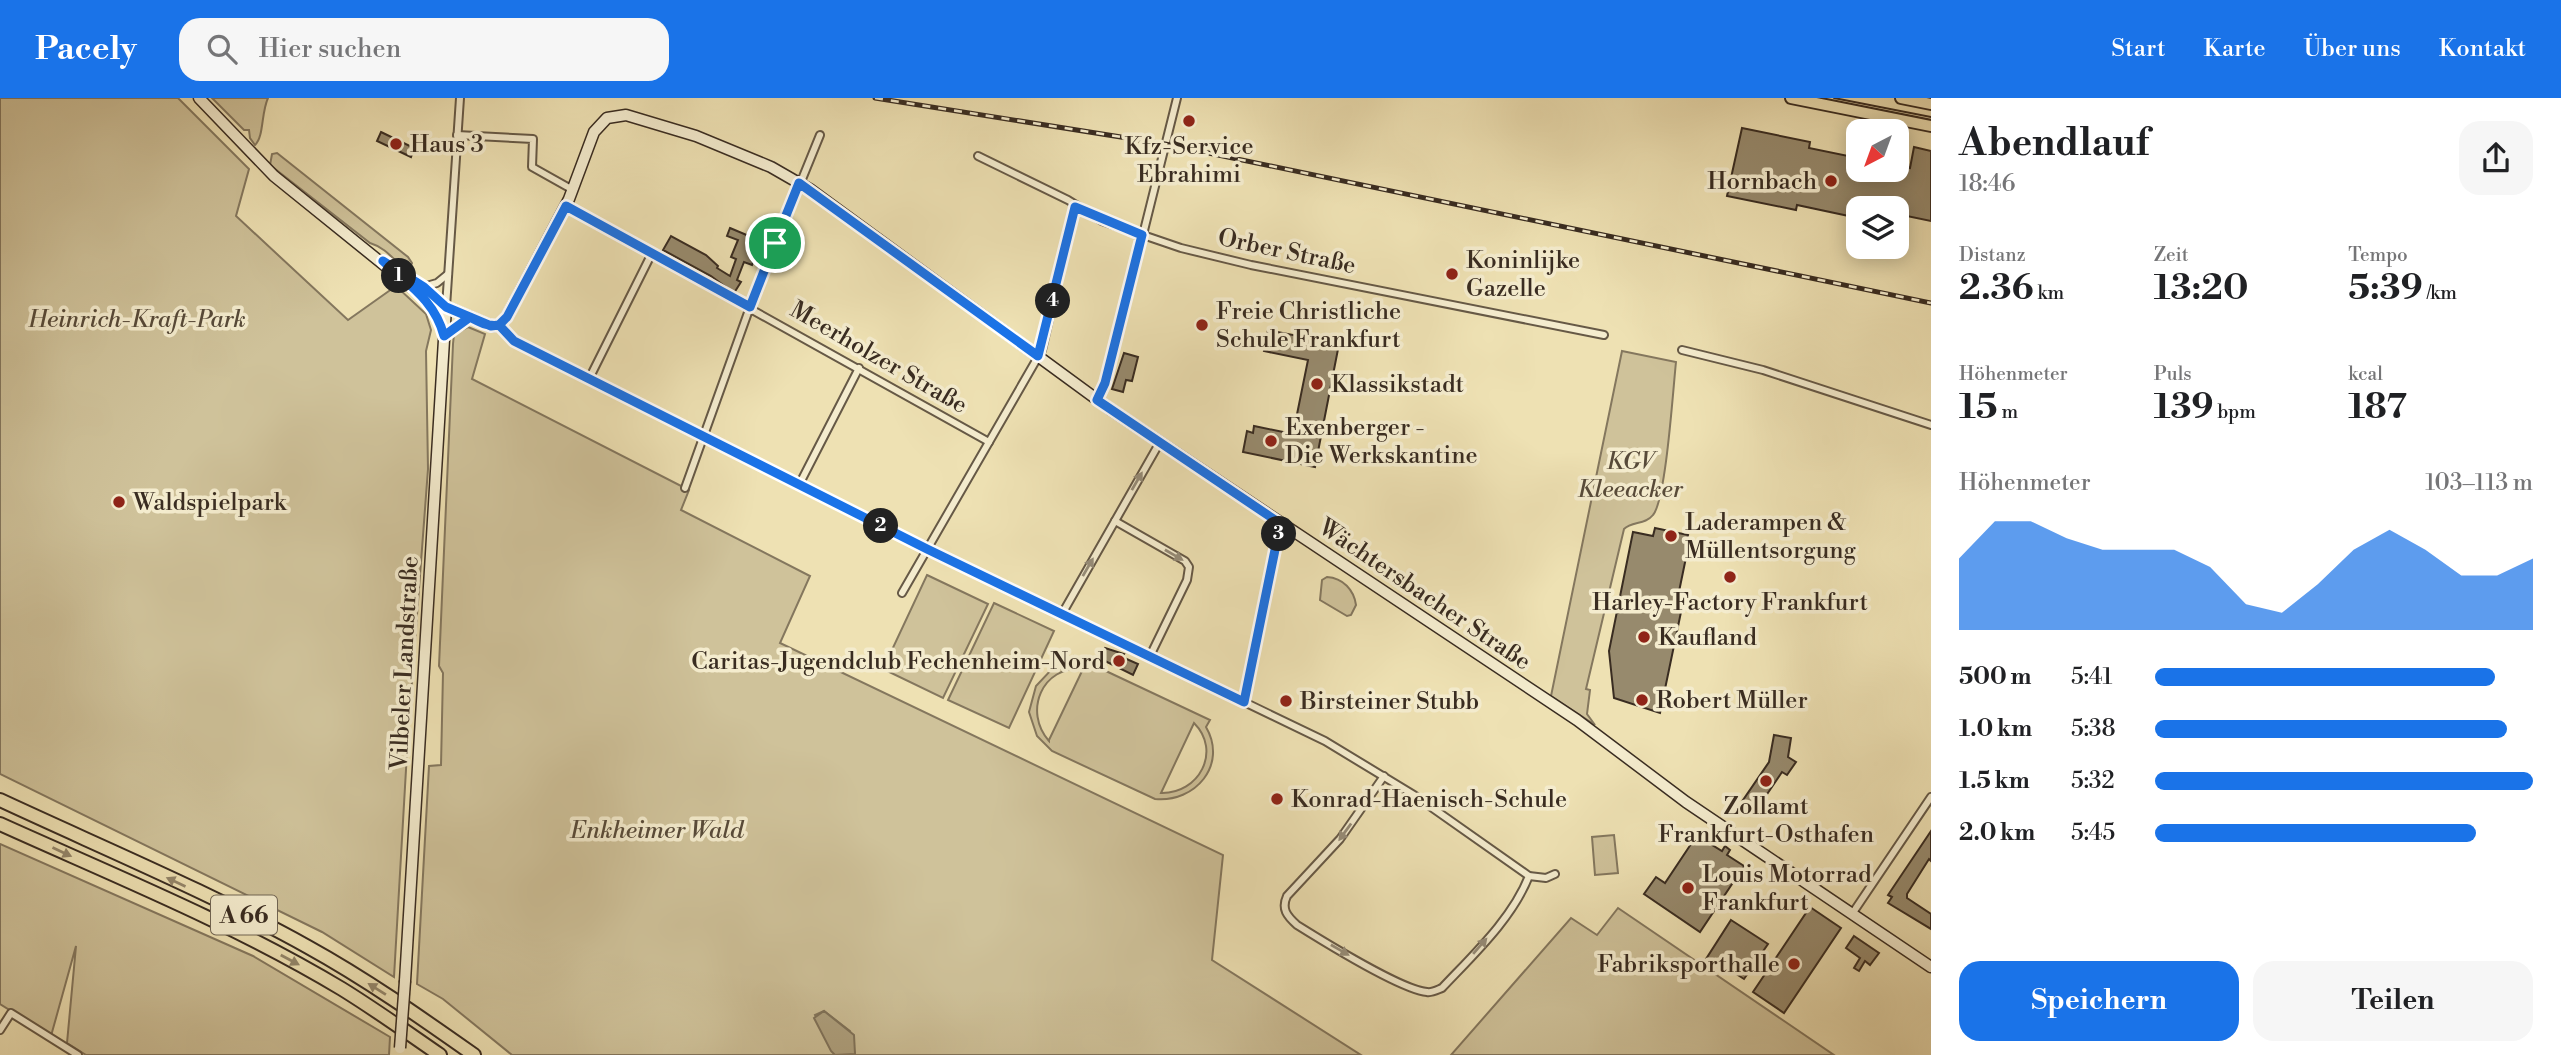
<!DOCTYPE html>
<html lang="de">
<head>
<meta charset="utf-8">
<style>
  body { margin:0; font-family:"Libre Bodoni",serif; background:#f6f6f6; color:#202124; height:100vh; display:flex; flex-direction:column; font-size:26px; white-space:nowrap }
  * { box-sizing:border-box; margin:0 }
  p { font-size:23px; color:#757577 }
  .icon { flex:none; width:38px; height:38px; fill:none; stroke:currentColor; stroke-width:2; stroke-linecap:round; stroke-linejoin:round }
  .map { position:relative; flex:1; overflow:hidden }
  .panel { display:flex; flex-direction:column; background:#fff; width:630px }
  .panel>* { flex:none }
  .needle { width:46px; rotate:221deg }
  .controls { position:absolute; left:1846px; top:21px; display:grid; gap:14px }
  .controls a { display:grid; place-items:center; width:63px; height:63px; border-radius:14px; background:#fff; box-shadow:0 4px 18px #0003; font-size:35px }
  .pin { position:absolute; display:grid; place-items:center; width:60px; height:60px; color:#fff; margin:-30px; border:4px solid #fff; border-radius:50%; box-shadow:0 2px 7px #0007 }
  .km { position:absolute; width:35px; height:35px; margin:-18px; border-radius:50%; background:#222; color:#fff; font-size:19px; line-height:35px; text-align:center }
  .round { display:grid; place-items:center; flex:none; width:74px; height:74px; border-radius:21px; background:#f6f6f6 }
  .head { display:flex; align-items:center; justify-content:space-between; height:119px; padding:0 28px }
  h1 { font-size:38px; font-weight:700; line-height:52px }
  .stats { display:grid; grid-template-columns:repeat(3,1fr); gap:10px; height:119px; padding:7px 28px }
  .stats div { display:grid; align-content:center }
  .stats b { font-size:35px; font-weight:700 }
  .stats small { font-size:19px; font-weight:400 }
  .stats p { font-size:19px }
  .chart { height:196px; padding:14px 28px }
  .chart p { display:flex; justify-content:space-between }
  .chart svg { width:100%; height:126px; margin-top:7px; fill:#1a73e8; opacity:.7 }
  .primary-button { display:flex; gap:14px; margin-top:auto; padding:14px 28px }
  .primary-button a { flex:1; height:80px; border-radius:21px; background:#1a73e8; color:#fff; font-size:28px; font-weight:700; line-height:80px; text-align:center }
  .primary-button a+a { background:#f6f6f6; color:#202124 }
  ul { padding:0 28px; list-style:none; font-size:23px }
  li { display:grid; grid-template-columns:112px 84px 1fr; align-items:center; height:52px }
  li i { height:18px; border-radius:9px; background:#1a73e8 }
  header { display:flex; align-items:center; gap:42px; box-sizing:border-box; height:98px; padding:0 35px; background:#1a73e8; color:#fff }
  header strong { font-size:33px }
  nav { display:flex; gap:38px; margin-inline-start:auto; font-size:24px }
  .search { width:490px; height:63px; background:#f6f6f6; display:flex; align-items:center; gap:18px; box-sizing:border-box; padding:0 24px; border-radius:21px; color:#757577; font-size:26px }
  main { display:flex; flex:1; min-height:0 }
  .map>svg:first-child { display:block }
  .green { fill:#cfc29a; stroke:#84775e; stroke-width:2; fill-rule:evenodd }
  .water { fill:#b0a381; stroke:#80735b; stroke-width:2 }
  .building { fill:#978a6d; stroke:#392c21; stroke-width:2 }
  .lines { fill:none; stroke-linecap:round; stroke-linejoin:round }
  .street-casing { stroke:#665946; stroke-width:10 }
  .secondary-casing { stroke:#392c21; stroke-width:13 }
  .primary-casing { stroke:#392c21; stroke-width:14 }
  .highway-casing { stroke:#392c21; stroke-width:16 }
  .street { stroke:#f4ecce; stroke-width:6 }
  .secondary { stroke:#f4ecce; stroke-width:10 }
  .primary { stroke:#eee1b3; stroke-width:10 }
  .highway { stroke:#eee1b3; stroke-width:12 }
  .tram { stroke:#392c21; stroke-width:2 }
  .rail-casing { stroke:#392c21; stroke-width:5 }
  .rail { stroke:#f4ecce; stroke-width:2.5; stroke-dasharray:8; stroke-linecap:butt }
  .secondary-bridge-casing { stroke:#392c21; stroke-width:13; stroke-linecap:butt }
  .secondary-bridge { stroke:#f4ecce; stroke-width:10 }
  .oneway { fill:#968c78 }
  .oneway2 { fill:#94866a }
  .route-casing { stroke:#fff; stroke-width:14 }
  .route { stroke:#1a73e8; stroke-width:9 }
  .poi-dot { fill:#8f2418; stroke:#f4ecce; stroke-width:2.5 }
  .labels { text-anchor:middle; stroke-width:7; stroke-linejoin:round; paint-order:stroke }
  .shield { fill:#f4ecce; stroke:#716655; stroke-width:2 }
  .shield-label { font-size:23px; font-weight:bold; fill:#392c21 }
  .poi-label { font-size:24px; fill:#392c21; stroke:#f4ecce; text-anchor:start }
  .street-label { font-size:24px; fill:#392c21; stroke:#f4ecce }
  .park-label { font-size:24px; font-style:italic; fill:#574a39; stroke:#f4ecce }
</style>
</head>
<body>
<header>
<strong>Pacely</strong>
<div class="search"><svg class="icon" aria-label="search" viewBox="0 0 24 24"><circle cx="10" cy="10" r="6"/><path d="M15 15l6 6"/></svg>Hier suchen</div>
<nav><a>Start</a><a>Karte</a><a>Über uns</a><a>Kontakt</a></nav>
</header>
<main>
<div class="map">
<svg width="1931" height="957" viewBox="0 0 1931 957">
  <rect width="100%" height="100%" fill="#eee1b3"/>
  <filter id="stains"><feTurbulence type="fractalNoise" baseFrequency=".00286" numOctaves="4"/><feColorMatrix values="0 0 0 0 .2 0 0 0 0 .09 0 0 0 0 .02 0 0 0 .5 -.17"/></filter>
  <radialGradient id="worn" r=".72"><stop offset=".6" stop-color="#630" stop-opacity="0"/><stop offset="1" stop-color="#630" stop-opacity=".3"/></radialGradient>
  <g class="green">
    <path d="M0,0H178L249,71L236,118L348,222L396,188L426,216L431,232L426,253L428,371L408,637L394,879L322,834L0,676Z"/>
    <path d="M212,0H268C261,15 264,39 255,47L250,40L249,32H244Z"/>
    <path d="M277,55L408,159L412,165L408,174C395,164 387,150 370,145L270,67L272,56Z"/>
    <path d="M468,229L485,236L472,281L689,392L681,412L810,478L780,545L1223,757L1212,862L1361,957H851L855,956L850,933L824,913L815,917L835,957H512L443,901L417,886L429,668L441,667L443,575L439,568L453,246L454,236Z"/>
    <path d="M1622,253L1676,264C1673,291 1666,402 1653,417C1645,427 1632,423 1624,431L1586,591L1590,592L1587,616L1595,627L1551,598Z"/>
    <path d="M927,477L988,506L943,600L883,571Z"/>
    <path d="M1327,479C1343,480 1354,492 1356,507L1351,517L1347,518L1320,502L1322,482Z"/>
    <path d="M994,505L1054,533L1009,630L948,602Z"/>
    <path d="M1074,558L1210,622L1206,629C1228,667 1195,705 1155,701L1052,653L1037,638L1029,614L1036,588L1051,572L1071,565ZM1083,571L1049,642V643C1023,614 1042,567 1083,571ZM1194,625C1222,653 1199,696 1161,695Z"/>
    <path d="M1614,737L1618,775L1595,777L1592,739Z"/>
    <path d="M0,746L253,858L390,939L389,957H86L67,945L76,848L51,938L0,906Z"/>
    <path d="M1618,810L1834,957H1451L1571,820L1597,837Z"/>
  </g>
  <path class="water" d="M824,913L854,937L855,956L835,957L831,953L814,920Z"/>
  <g class="building">
    <path d="M1742,30L1810,44L1809,50L1858,60V72H1897L1899,68L1910,70L1914,49L1931,53V123L1897,116V110H1858V120L1797,107L1796,112L1727,98Z"/>
    <path d="M381,34L414,50L411,59L377,43Z"/>
    <path d="M730,130L761,143L752,167L744,164L737,182L741,184L734,195L711,178L663,152L671,138L706,157L718,168L717,170L730,178L736,161L731,159L738,142L727,138Z"/>
    <path d="M1268,232L1339,246L1315,369L1243,354L1247,333L1253,335L1254,328L1293,336L1308,262L1264,253Z"/>
    <path d="M1124,255L1138,259L1132,283L1126,282L1123,294L1112,291Z"/>
    <path d="M1655,430L1688,437L1686,445H1689L1675,513L1681,514L1660,615L1614,600L1609,553L1633,434L1653,438Z"/>
    <path d="M1105,550L1124,556L1122,559L1138,566L1133,577L1099,560Z"/>
    <path d="M1774,637L1791,640L1788,659L1796,664L1787,677L1782,674L1755,714L1741,705L1769,664Z"/>
    <path d="M1931,733V763L1929,761L1907,796V800L1931,816V831L1888,805L1892,799L1888,797Z"/>
    <path d="M1707,736L1713,740L1709,745L1722,753L1725,748L1730,752L1727,757L1744,768L1700,834L1644,796L1656,779L1665,785L1697,737L1704,741Z"/>
    <path d="M1810,809L1841,830L1784,915L1753,894Z"/>
    <path d="M1731,822L1768,846L1744,881L1716,863L1714,866L1706,861Z"/>
    <path d="M1854,838L1879,855L1870,867L1865,863L1859,873L1854,870L1860,860L1846,850Z"/>
  </g>
  <g class="lines">
    <g class="street-casing">
      <g id="street">
        <path d="M457,37L533,41L532,69L573,92"/>
        <path d="M978,58L1068,102L1102,123L1181,150L1251,167L1604,237"/>
        <path d="M566,108L989,344"/>
        <path d="M423,189L437,185L448,176"/>
        <path d="M446,209L460,0"/>
        <path d="M499,227L515,243L927,451L1325,643L1414,697L1529,778L1546,780L1555,776"/>
        <path d="M1682,252L1763,272L1931,327"/>
        <path d="M590,279L652,155"/>
        <path d="M1097,302L1106,285L1177,0"/>
        <path d="M799,387L859,270"/>
        <path d="M685,390L750,209L820,37"/>
        <path d="M1115,423L1185,463L1189,469L1187,482L1150,558"/>
        <path d="M902,495L1042,252L1075,109"/>
        <path d="M1062,516L1160,344"/>
        <path d="M1244,604L1278,437L1284,428"/>
        <path d="M1384,678L1340,741L1287,798C1281,811 1287,818 1297,827C1321,842 1402,892 1427,894C1432,895 1437,892 1442,890C1473,857 1512,821 1529,778"/>
        <path d="M1852,816L1931,699"/>
        <path d="M0,932L11,915L78,957"/>
      </g>
    </g>
    <g class="secondary-casing">
      <g id="secondary">
        <path d="M199,0L274,78L425,200L491,228L499,227L507,219L569,101L594,34L607,20L626,17L696,38L771,69L811,92L1110,311L1577,622L1686,704L1931,869"/>
        <path d="M406,176L443,206"/>
        <path d="M445,237L470,219"/>
        <path d="M405,883L446,209"/>
      </g>
    </g>
    <g class="primary-casing">
      <g id="primary">
        <path d="M1791,0L1931,28"/>
        <path d="M1901,0L1931,6"/>
      </g>
    </g>
    <g class="highway-casing">
      <g id="highway">
        <path d="M0,702C103,750 209,794 308,849C366,881 420,919 474,957"/>
        <path d="M0,726C115,778 234,826 342,891C376,912 408,935 440,957"/>
      </g>
    </g>
    <use href="#street" class="street"/>
    <use href="#secondary" class="secondary"/>
    <use href="#primary" class="primary"/>
    <use href="#highway" class="highway"/>
    <path class="tram" d="M1834,0L1931,19"/>
    <g class="rail-casing">
      <path id="rail" d="M875,0L1165,46L1931,205"/>
    </g>
    <use href="#rail" class="rail"/>
    <g class="secondary-bridge-casing">
      <path id="secondary-bridge" d="M400,950L405,883"/>
    </g>
    <use href="#secondary-bridge" class="secondary-bridge"/>
  </g>
  <defs><path id="oneway-solid" d="M-6-.8H1V-3.2L6.5 0L1 3.2V.8H-6Z" transform="scale(1.75)"/></defs>
  <g class="oneway">
    <use href="#oneway-solid" transform="translate(1137 383) rotate(-60)"/>
    <use href="#oneway-solid" transform="translate(1174 457) rotate(30)"/>
    <use href="#oneway-solid" transform="translate(1088 469) rotate(-60)"/>
    <use href="#oneway-solid" transform="translate(1345 734) rotate(126)"/>
    <use href="#oneway-solid" transform="translate(1480 848) rotate(-49)"/>
    <use href="#oneway-solid" transform="translate(1340 852) rotate(30)"/>
  </g>
  <g class="oneway2">
    <use href="#oneway-solid" transform="translate(62 754) rotate(25)"/>
    <use href="#oneway-solid" transform="translate(176 784) rotate(-155)"/>
    <use href="#oneway-solid" transform="translate(290 862) rotate(28)"/>
    <use href="#oneway-solid" transform="translate(377 891) rotate(-148)"/>
  </g>
  <g class="lines">
    <g class="route-casing">
      <path id="route" d="M775,145L750,209L566,108L507,219L499,227L491,228L446,209L424,189L383,163C409,187 435,203 444,238L470,219C479,224 488,229 499,227L514,243L927,451L1244,604L1278,437L1284,428L1097,302L1105,285L1142,137L1075,109L1038,258L799,85L775,145"/>
    </g>
    <use href="#route" class="route"/>
  </g>
  <g class="poi-dot">
    <circle cx="1189" cy="23" r="7"/>
    <circle cx="396" cy="46" r="7"/>
    <circle cx="1831" cy="83" r="7"/>
    <circle cx="1452" cy="176" r="7"/>
    <circle cx="1202" cy="227" r="7"/>
    <circle cx="1317" cy="286" r="7"/>
    <circle cx="1271" cy="343" r="7"/>
    <circle cx="119" cy="404" r="7"/>
    <circle cx="1671" cy="438" r="7"/>
    <circle cx="1730" cy="479" r="7"/>
    <circle cx="1644" cy="539" r="7"/>
    <circle cx="1119" cy="563" r="7"/>
    <circle cx="1642" cy="602" r="7"/>
    <circle cx="1286" cy="603" r="7"/>
    <circle cx="1766" cy="683" r="7"/>
    <circle cx="1277" cy="701" r="7"/>
    <circle cx="1688" cy="790" r="7"/>
    <circle cx="1794" cy="866" r="7"/>
  </g>
  <g class="labels">
    <rect class="shield" x="211" y="797.5" width="66" height="39" rx="5"/>
    <g class="shield-label">
      <text x="244" y="825">A 66</text>
    </g>
    <g class="poi-label">
      <text x="410" y="54">Haus 3</text>
      <text x="1189" y="56" text-anchor="middle">Kfz-Service<tspan x="1189" dy="28">Ebrahimi</tspan></text>
      <text x="1817" y="91" text-anchor="end">Hornbach</text>
      <text x="1466" y="170">Koninlijke<tspan x="1466" dy="28">Gazelle</tspan></text>
      <text x="1216" y="221">Freie Christliche<tspan x="1216" dy="28">Schule Frankfurt</tspan></text>
      <text x="1331" y="294">Klassikstadt</text>
      <text x="1285" y="337">Exenberger -<tspan x="1285" dy="28">Die Werkskantine</tspan></text>
      <text x="133" y="412">Waldspielpark</text>
      <text x="1685" y="432">Laderampen &amp;<tspan x="1685" dy="28">Müllentsorgung</tspan></text>
      <text x="1730" y="512" text-anchor="middle">Harley-Factory Frankfurt</text>
      <text x="1658" y="547">Kaufland</text>
      <text x="1105" y="571" text-anchor="end">Caritas-Jugendclub Fechenheim-Nord</text>
      <text x="1656" y="610">Robert Müller</text>
      <text x="1300" y="611">Birsteiner Stubb</text>
      <text x="1291" y="709">Konrad-Haenisch-Schule</text>
      <text x="1766" y="716" text-anchor="middle">Zollamt<tspan x="1766" dy="28">Frankfurt-Osthafen</tspan></text>
      <text x="1702" y="784">Louis Motorrad<tspan x="1702" dy="28">Frankfurt</tspan></text>
      <text x="1780" y="874" text-anchor="end">Fabriksporthalle</text>
    </g>
    <g class="street-label">
      <text transform="translate(1287 153) rotate(12)" y="8">Orber Straße</text>
      <text transform="translate(879 259) rotate(30)" y="8">Meerholzer Straße</text>
      <text transform="translate(1425 496) rotate(34)" y="8">Wächtersbacher Straße</text>
      <text transform="translate(404 565) rotate(-87)" y="8">Vilbeler Landstraße</text>
    </g>
    <g class="park-label">
      <text x="137" y="229">Heinrich-Kraft-Park</text>
      <text x="1630" y="371">KGV<tspan x="1630" dy="28">Kleeacker</tspan></text>
      <text x="657" y="740">Enkheimer Wald</text>
    </g>
  </g>
  <rect width="100%" height="100%" filter="url(#stains)"/>
  <rect width="100%" height="100%" fill="url(#worn)"/>
</svg>
<div class="controls">
<a><svg class="needle" viewBox="-14 -14 28 28"><path d="M0-13l5 13h-10z" fill="#e53935"/><path d="M0 13l5-13h-10z" fill="#757577"/></svg></a>
<a><svg class="icon" aria-label="layers" viewBox="0 0 24 24"><path d="M12 4l9 5-9 5-9-5zM3 14l9 5 9-5"/></svg></a>
</div>
<div class="pin" style="left:775px;top:145px;background:#1e9e55"><svg class="icon" aria-label="arrive" viewBox="0 0 24 24"><path d="M6 21V4h12l-3 4 3 4H6"/></svg></div>
<b class="km" style="left:399px;top:178px">1</b>
<b class="km" style="left:881px;top:428px">2</b>
<b class="km" style="left:1279px;top:436px">3</b>
<b class="km" style="left:1053px;top:203px">4</b>
</div>
<section class="panel">
<div class="head"><div><h1>Abendlauf</h1><p>18:46</p></div><a class="round"><svg class="icon" aria-label="share" viewBox="0 0 24 24"><path d="M12 15V3M7 8l5-5 5 5M5 13v7h14v-7"/></svg></a></div>
<div class="stats">
<div><p>Distanz</p><b>2.36<small> km</small></b></div>
<div><p>Zeit</p><b>13:20</b></div>
<div><p>Tempo</p><b>5:39<small> /km</small></b></div>
</div>
<div class="stats">
<div><p>Höhenmeter</p><b>15<small> m</small></b></div>
<div><p>Puls</p><b>139<small> bpm</small></b></div>
<div><p>kcal</p><b>187</b></div>
</div>
<div class="chart"><p><span>Höhenmeter</span>103–113 m</p>
<svg viewBox="0 0 160 44" preserveAspectRatio="none"><path d="M0 44V19L10 6L20 6L30 12L40 16L50 16L60 16L70 22L80 35L90 38L100 28L110 16L120 9L130 16L140 25L150 25L160 19V44z"/></svg>
</div>
<ul>
<li><b>500 m</b>5:41<i style="width:90%"></i></li>
<li><b>1.0 km</b>5:38<i style="width:93%"></i></li>
<li><b>1.5 km</b>5:32<i style="width:100%"></i></li>
<li><b>2.0 km</b>5:45<i style="width:85%"></i></li>
</ul>
<div class="primary-button"><a>Speichern</a><a>Teilen</a></div>
</section>
</main>
</body>
</html>
